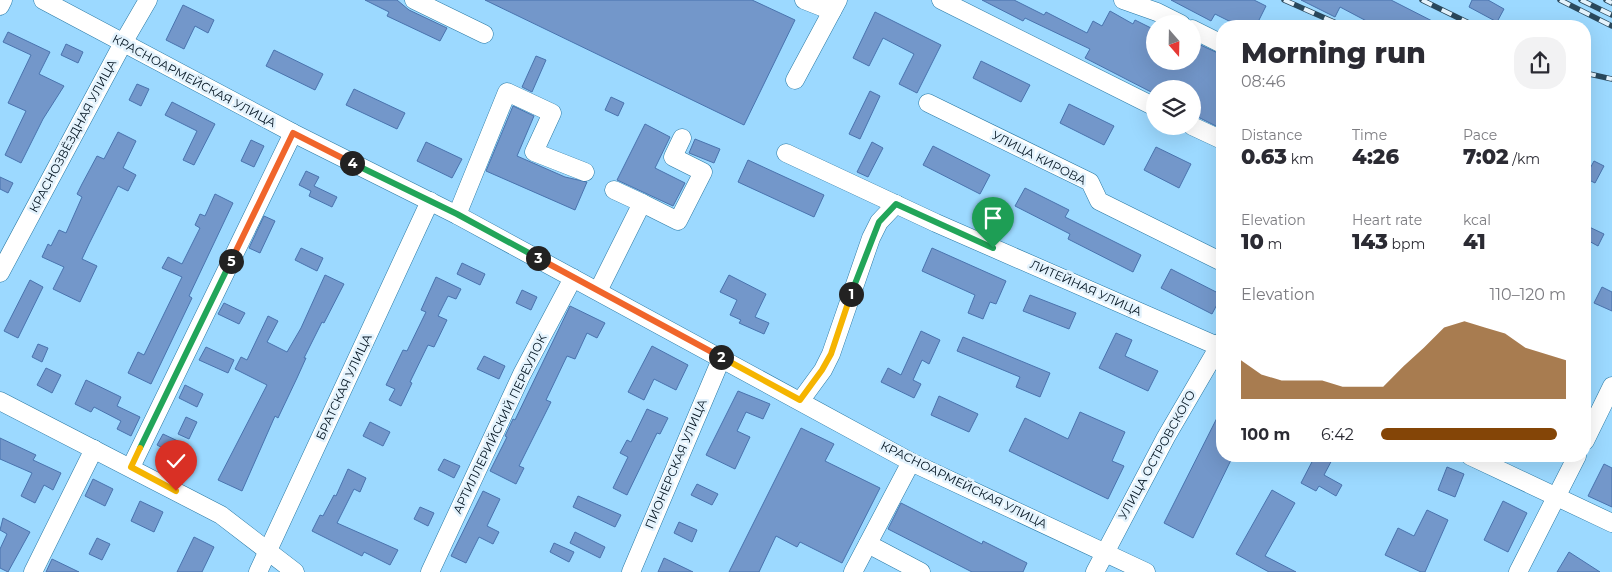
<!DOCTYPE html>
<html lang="en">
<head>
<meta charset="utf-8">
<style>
  body { margin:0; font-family:Montserrat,sans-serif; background:#f2f2f3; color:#2b2b33; height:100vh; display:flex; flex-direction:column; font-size:19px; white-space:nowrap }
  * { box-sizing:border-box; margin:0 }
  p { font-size:16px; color:#7c7c81 }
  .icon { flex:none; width:28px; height:28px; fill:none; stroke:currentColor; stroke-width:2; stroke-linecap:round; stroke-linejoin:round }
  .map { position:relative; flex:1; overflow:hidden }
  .drawer { position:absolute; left:1216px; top:20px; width:375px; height:442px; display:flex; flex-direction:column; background:#fff; border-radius:20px; box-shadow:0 5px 20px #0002 }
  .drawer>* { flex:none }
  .needle { width:32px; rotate:160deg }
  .buttons { position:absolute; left:1146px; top:15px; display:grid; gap:10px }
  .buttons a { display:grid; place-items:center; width:55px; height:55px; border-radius:50%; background:#fff; box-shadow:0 5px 20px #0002; font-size:25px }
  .pin { position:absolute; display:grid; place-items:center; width:42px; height:42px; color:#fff; margin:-51px -21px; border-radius:50% 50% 50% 0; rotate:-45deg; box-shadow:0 0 5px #0007 }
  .pin .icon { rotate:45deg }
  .km { position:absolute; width:25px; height:25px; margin:-12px; border-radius:50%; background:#222; color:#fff; font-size:14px; line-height:25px; text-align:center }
  .round { display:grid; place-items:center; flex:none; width:52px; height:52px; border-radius:20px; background:#f2f2f3 }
  .overview { display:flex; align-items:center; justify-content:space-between; height:85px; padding:0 25px }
  h1 { font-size:28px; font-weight:800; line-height:38px }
  .metrics { display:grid; grid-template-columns:repeat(3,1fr); gap:8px; height:85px; padding:5px 25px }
  .metrics div { display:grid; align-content:center }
  .metrics b { font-size:21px; font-weight:800 }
  .metrics small { font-size:14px; font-weight:400 }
  .metrics p { font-size:14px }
  .chart { height:140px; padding:10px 25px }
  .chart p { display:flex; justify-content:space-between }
  .chart svg { width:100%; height:90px; margin-top:5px; fill:#844507; opacity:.7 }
  ul { padding:0 25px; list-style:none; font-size:16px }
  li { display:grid; grid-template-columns:80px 60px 1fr; align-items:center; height:38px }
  li i { height:12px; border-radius:6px; background:#844507 }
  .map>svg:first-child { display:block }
  .building { fill:#7397ca; stroke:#4973ae }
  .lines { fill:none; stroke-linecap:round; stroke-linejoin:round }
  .minor-casing { stroke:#2678a4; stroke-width:19 }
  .minor { stroke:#fff; stroke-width:18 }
  .rail-casing { stroke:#2a485c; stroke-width:5.5 }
  .rail { stroke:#e4f3fd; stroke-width:4; stroke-dasharray:11; stroke-linecap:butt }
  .split-1-casing { stroke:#fff; stroke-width:10 }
  .split-2-casing { stroke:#fff; stroke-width:10 }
  .split-3-casing { stroke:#fff; stroke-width:10 }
  .split-4-casing { stroke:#fff; stroke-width:10 }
  .split-5-casing { stroke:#fff; stroke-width:10 }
  .split-6-casing { stroke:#fff; stroke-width:10 }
  .split-7-casing { stroke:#fff; stroke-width:10 }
  .split-1 { stroke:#22a559; stroke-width:6 }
  .split-2 { stroke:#f5b400; stroke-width:6 }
  .split-3 { stroke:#f0652b; stroke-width:6 }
  .split-4 { stroke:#22a559; stroke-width:6 }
  .split-5 { stroke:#f0652b; stroke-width:6 }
  .split-6 { stroke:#22a559; stroke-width:6 }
  .split-7 { stroke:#f5b400; stroke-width:6 }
  .labels { text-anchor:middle; stroke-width:5; stroke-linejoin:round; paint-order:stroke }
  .street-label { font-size:12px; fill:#00121f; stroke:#e4f3fd }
</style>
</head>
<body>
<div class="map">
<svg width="1612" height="572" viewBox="0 0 1612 572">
  <rect width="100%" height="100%" fill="#9cd9ff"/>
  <g class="building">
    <path d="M365,0H397L409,10L447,28L440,41L387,16L389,12Z"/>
    <path d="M485,0H752L795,20L744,125Z"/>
    <path d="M982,0H1014L1044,15L1046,12L1087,33L1093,21L1102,26L1110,11L1133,24L1135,20L1155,30V61H1192V41L1222,55V129L1192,114V89H1155V94L1085,58L1090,49L1025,18L1023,21Z"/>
    <path d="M1171,0H1254L1266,6L1256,26H1239L1215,14L1211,21Z"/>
    <path d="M1301,0H1391L1442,26H1376L1340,7L1335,17Z"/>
    <path d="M1472,0H1488L1504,9L1497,22L1469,7Z"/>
    <path d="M183,5L214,20L208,33L195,26L184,49L166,40Z"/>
    <path d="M875,12L941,45L917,93L899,84L914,54L883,38L869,66L853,58Z"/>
    <path d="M8,32L50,52L39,74L64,86L43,119L21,163L5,155L26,111L8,103L31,55L3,42Z"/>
    <path d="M66,44L83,52L78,63L61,55Z"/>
    <path d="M274,50L323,74L315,90L266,66Z"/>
    <path d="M536,56L546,60L532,92L522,87Z"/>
    <path d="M981,61L1030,85L1021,102L973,78Z"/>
    <path d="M137,84L149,89L141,106L129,100Z"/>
    <path d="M354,89L405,113L397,129L346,105Z"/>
    <path d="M870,91L880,96L860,139L849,134Z"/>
    <path d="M611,97L624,103L618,116L605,110Z"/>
    <path d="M172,102L215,124L194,165L183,160L197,131L165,115Z"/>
    <path d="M1069,104L1114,126L1104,145L1060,123Z"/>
    <path d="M513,106L534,116L517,156L565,177L587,182L575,210L486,171Z"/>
    <path d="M645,124L670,137L655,168L685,183L673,206L617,180Z"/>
    <path d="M118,132L136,141L123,168L136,175L128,191L118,186L89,244L82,259L97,266L80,302L53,289L64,267L42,257L48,244L51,246L59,230L66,233L82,197L77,194L82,184L97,156L104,159Z"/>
    <path d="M695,139L720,149L714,163L689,153Z"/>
    <path d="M251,140L264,146L254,167L241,161Z"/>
    <path d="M426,142L462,159L452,178L417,161Z"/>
    <path d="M872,142L883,148L868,177L857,172Z"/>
    <path d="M933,146L990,175L980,194L923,165Z"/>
    <path d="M1156,147L1191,164L1179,188L1144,170Z"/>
    <path d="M748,160L824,195L814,217L738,182Z"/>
    <path d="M1594,161L1604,166L1595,183L1585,178Z"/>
    <path d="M306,171L319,177L314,186L337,197L332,207L309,196L311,191L299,185Z"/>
    <path d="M0,177L13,183L8,193L0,189Z"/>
    <path d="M1025,188L1069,210L1065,217L1141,255L1133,272L1068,239L1070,234L1015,206Z"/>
    <path d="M215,194L233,203L189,296L192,298L151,384L128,373L138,352L144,355L182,277L162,268L168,257L182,264L200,228L195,225L200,214L205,216Z"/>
    <path d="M264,216L275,221L260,253L249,248Z"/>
    <path d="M1585,225L1604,234L1598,246L1585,239Z"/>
    <path d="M301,248L323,258L317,271L295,260Z"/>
    <path d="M932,248L1006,281L996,304L990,302L983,319L968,313L975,295L922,271Z"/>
    <path d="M462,263L485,274L480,285L457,274Z"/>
    <path d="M1171,269L1222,295L1212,314L1161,288Z"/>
    <path d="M325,275L344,284L324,323L322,322L304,358H306L297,378L278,418L275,416L242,491L218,480L267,385L235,369L241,357L247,360L268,316L278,321L267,342L287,352L301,328Z"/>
    <path d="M729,275L766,294L755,317L769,323L764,334L739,323L741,320L730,315L737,300L720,292Z"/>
    <path d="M436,277L461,289L456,299L448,296L438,316L447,320L434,347L428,345L410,382L412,383L401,406L389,400L395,389L386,385L403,350L407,351L426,312L421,310Z"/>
    <path d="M30,280L43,287L18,338L4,331Z"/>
    <path d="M1602,287L1612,292V311L1594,303Z"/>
    <path d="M522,290L537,297L531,310L516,303Z"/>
    <path d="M1030,295L1076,313L1069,329L1023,311Z"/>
    <path d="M224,303L245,313L239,324L218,314Z"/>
    <path d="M570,306L605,323L597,338L587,333L575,359L567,356L546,400L551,402L519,466L524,468L516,484L490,471L507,437L505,436L513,419L515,420Z"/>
    <path d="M921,331L940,340L929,364L922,360L913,380L921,384L914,398L881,382L888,368L901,375Z"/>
    <path d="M1116,333L1132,340L1125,356L1158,371L1148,391L1099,368Z"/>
    <path d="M963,337L1050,373L1040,397L1016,387L1020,377L957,351Z"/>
    <path d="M38,344L48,348L42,362L32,357Z"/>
    <path d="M652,346L688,365L676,390L654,379L644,400L628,392Z"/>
    <path d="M206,347L234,360L228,373L199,360Z"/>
    <path d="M484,356L505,366L499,379L477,369Z"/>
    <path d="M46,368L61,375L52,393L37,385Z"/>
    <path d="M86,380L121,397L117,406L140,417L131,436L117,429L121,421L94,407L91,412L75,404Z"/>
    <path d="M185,385L203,394L197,407L179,398Z"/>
    <path d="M738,391L770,404L763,419L746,412L737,431L750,437L735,469L706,455Z"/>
    <path d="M939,396L978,414L969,432L931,415Z"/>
    <path d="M1222,408V456L1232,458L1193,538L1164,523Z"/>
    <path d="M647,409L668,418L660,434L657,433L627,495L613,488L628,457L620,453L627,440L631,442Z"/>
    <path d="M1080,412L1125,432L1112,461L1124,466L1108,499L1009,451L1025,418L1068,439Z"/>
    <path d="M186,417L197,422L189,439L178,434Z"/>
    <path d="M370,422L390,432L383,446L363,436Z"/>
    <path d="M801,428L834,444L825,461L880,488L842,563L800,542L797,547L776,536L759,572H729Z"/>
    <path d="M163,434L180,442L174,454L157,445Z"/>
    <path d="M0,438L36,455L33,460L61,473L53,490L44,485L35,503L21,496L32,473L0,459Z"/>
    <path d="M1315,456H1334L1324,475L1342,485L1336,496L1319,486L1316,491L1301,483Z"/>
    <path d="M444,459L460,466L454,478L438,470Z"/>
    <path d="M1604,464L1612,468V507L1588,496Z"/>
    <path d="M1447,467L1464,474L1455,497L1438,490Z"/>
    <path d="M348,469L366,478L360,492L354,489L337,523L398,550L390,565L364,552L362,556L312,531L320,515L323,516L334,495L336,496Z"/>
    <path d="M93,479L113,489L105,506L85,496Z"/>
    <path d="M697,484L718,494L712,505L691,495Z"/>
    <path d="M1272,490L1295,503L1265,556L1296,572H1269L1236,554Z"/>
    <path d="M483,491L500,499L487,526L499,532L493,544L479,537L466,563L451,556Z"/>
    <path d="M578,496L621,515L615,527L573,507Z"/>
    <path d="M140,501L163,512L154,532L131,521Z"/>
    <path d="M1503,501L1527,513L1508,552L1484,540Z"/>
    <path d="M901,503L982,544L983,541L1027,563L1023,572H972L888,529Z"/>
    <path d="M420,507L434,513L428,526L414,519Z"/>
    <path d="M1427,510L1448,520L1425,572H1421L1385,555L1398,528L1414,536Z"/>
    <path d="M3,518L30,532L8,572L0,568V549L7,534L0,530Z"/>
    <path d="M679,522L697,530L692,542L674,533Z"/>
    <path d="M575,532L605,547L600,558L570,543Z"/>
    <path d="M194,537L214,547L202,572H177Z"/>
    <path d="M97,538L110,544L102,560L89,554Z"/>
    <path d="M554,543L574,552L569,562L550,552Z"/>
    <path d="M1569,552L1600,572H1557Z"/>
    <path d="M664,558L693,572H658Z"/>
    <path d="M52,559L79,572H46Z"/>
  </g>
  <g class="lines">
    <g class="minor-casing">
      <g id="minor">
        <path d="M43,0L293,133L457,215L911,462L1146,572"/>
        <path d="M414,0L484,34"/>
        <path d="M804,0L832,11"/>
        <path d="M941,0L1155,107"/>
        <path d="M1123,0L1157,12L1181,24"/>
        <path d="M0,6L3,0"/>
        <path d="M1192,29L1222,44"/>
        <path d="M795,80L838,0"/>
        <path d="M928,103L1090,182L1099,201L1222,262"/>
        <path d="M1192,126L1222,140"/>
        <path d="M786,153L936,223L1222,348"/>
        <path d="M614,190L642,203"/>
        <path d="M457,215L507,92L552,113L534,152L585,172"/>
        <path d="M0,273L123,43L148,0"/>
        <path d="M598,291L642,203L678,221L703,172L673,157L682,138"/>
        <path d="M801,400L823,370L831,354L871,238L879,222L896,204"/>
        <path d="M0,401L221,515L295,572"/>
        <path d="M1585,441L1612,386"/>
        <path d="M1470,456L1612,523"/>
        <path d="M131,467L293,133"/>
        <path d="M868,544L921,572"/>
        <path d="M33,572L94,449"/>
        <path d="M258,572L430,201"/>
        <path d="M430,572L522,374L573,278"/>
        <path d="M631,572L722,357"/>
        <path d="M853,572L911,462"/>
        <path d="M1095,572L1166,437L1222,341"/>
        <path d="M1518,572L1577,456"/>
      </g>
    </g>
    <use href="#minor" class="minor"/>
    <g class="rail-casing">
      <g id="rail">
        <path d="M1284,0L1343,26"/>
        <path d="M1422,0L1475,26"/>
        <path d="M1560,0L1612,26"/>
        <path d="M1581,0L1612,15"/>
        <path d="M1606,0L1612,3"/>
        <path d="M1585,73L1612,79"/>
      </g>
    </g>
    <use href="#rail" class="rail"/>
  </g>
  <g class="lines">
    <g class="split-1-casing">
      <path id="split-1" d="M851,294L879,222L896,204L993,248"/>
    </g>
    <g class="split-2-casing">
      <path id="split-2" d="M721,357L800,400L822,370L831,354L851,294"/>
    </g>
    <g class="split-3-casing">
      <path id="split-3" d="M538,258L721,357"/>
    </g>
    <g class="split-4-casing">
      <path id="split-4" d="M352,163L457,214L538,258"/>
    </g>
    <g class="split-5-casing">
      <path id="split-5" d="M231,261L293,133L352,163"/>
    </g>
    <g class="split-6-casing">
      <path id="split-6" d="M140,448L231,261"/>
    </g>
    <g class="split-7-casing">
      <path id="split-7" d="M140,448L131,467L176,491"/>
    </g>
    <use href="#split-1" class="split-1"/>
    <use href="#split-2" class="split-2"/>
    <use href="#split-3" class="split-3"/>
    <use href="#split-4" class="split-4"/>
    <use href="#split-5" class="split-5"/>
    <use href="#split-6" class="split-6"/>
    <use href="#split-7" class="split-7"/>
  </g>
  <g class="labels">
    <g class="street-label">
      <text transform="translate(194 81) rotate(28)" y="4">КРАСНОАРМЕЙСКАЯ УЛИЦА</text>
      <text transform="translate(73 136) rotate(-62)" y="4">КРАСНОЗВЁЗДНАЯ УЛИЦА</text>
      <text transform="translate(1039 158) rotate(27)" y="4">УЛИЦА КИРОВА</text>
      <text transform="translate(1086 288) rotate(24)" y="4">ЛИТЕЙНАЯ УЛИЦА</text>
      <text transform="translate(344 387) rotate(-65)" y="4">БРАТСКАЯ УЛИЦА</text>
      <text transform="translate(500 424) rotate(-64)" y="4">АРТИЛЛЕРИЙСКИЙ ПЕРЕУЛОК</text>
      <text transform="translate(1157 455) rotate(-61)" y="4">УЛИЦА ОСТРОВСКОГО</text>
      <text transform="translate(676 464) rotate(-67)" y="4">ПИОНЕРСКАЯ УЛИЦА</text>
      <text transform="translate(964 485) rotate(26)" y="4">КРАСНОАРМЕЙСКАЯ УЛИЦА</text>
    </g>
  </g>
</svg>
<div class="buttons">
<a><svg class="needle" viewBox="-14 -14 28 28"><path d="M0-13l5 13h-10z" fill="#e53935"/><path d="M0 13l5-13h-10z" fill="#7c7c81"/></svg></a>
<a><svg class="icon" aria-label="layers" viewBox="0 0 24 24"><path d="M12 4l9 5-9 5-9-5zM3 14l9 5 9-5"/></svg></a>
</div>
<div class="pin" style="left:993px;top:248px;background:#1e9e55"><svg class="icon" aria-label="arrive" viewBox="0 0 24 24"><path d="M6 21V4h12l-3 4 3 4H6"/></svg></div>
<div class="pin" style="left:176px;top:491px;background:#d93025"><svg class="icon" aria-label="check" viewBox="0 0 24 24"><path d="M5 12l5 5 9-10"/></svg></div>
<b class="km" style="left:851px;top:294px">1</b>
<b class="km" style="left:721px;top:357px">2</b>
<b class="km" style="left:538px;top:258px">3</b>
<b class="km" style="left:352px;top:163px">4</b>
<b class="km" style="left:231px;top:261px">5</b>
<section class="drawer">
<div class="overview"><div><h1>Morning run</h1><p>08:46</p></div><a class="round"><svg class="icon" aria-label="share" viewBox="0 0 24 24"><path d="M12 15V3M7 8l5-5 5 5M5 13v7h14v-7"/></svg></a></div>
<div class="metrics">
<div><p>Distance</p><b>0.63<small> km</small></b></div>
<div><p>Time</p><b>4:26</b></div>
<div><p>Pace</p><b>7:02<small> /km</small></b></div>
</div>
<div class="metrics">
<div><p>Elevation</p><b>10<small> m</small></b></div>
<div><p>Heart rate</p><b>143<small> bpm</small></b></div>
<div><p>kcal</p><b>41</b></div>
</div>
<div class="chart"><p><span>Elevation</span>110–120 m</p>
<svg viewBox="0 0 160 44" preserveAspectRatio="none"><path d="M0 44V25L10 32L20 35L30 35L40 35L50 38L60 38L70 38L80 28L90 19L100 9L110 6L120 9L130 12L140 19L150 22L160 25V44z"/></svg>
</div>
<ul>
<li><b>100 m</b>6:42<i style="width:95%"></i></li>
</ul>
</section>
</div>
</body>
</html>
